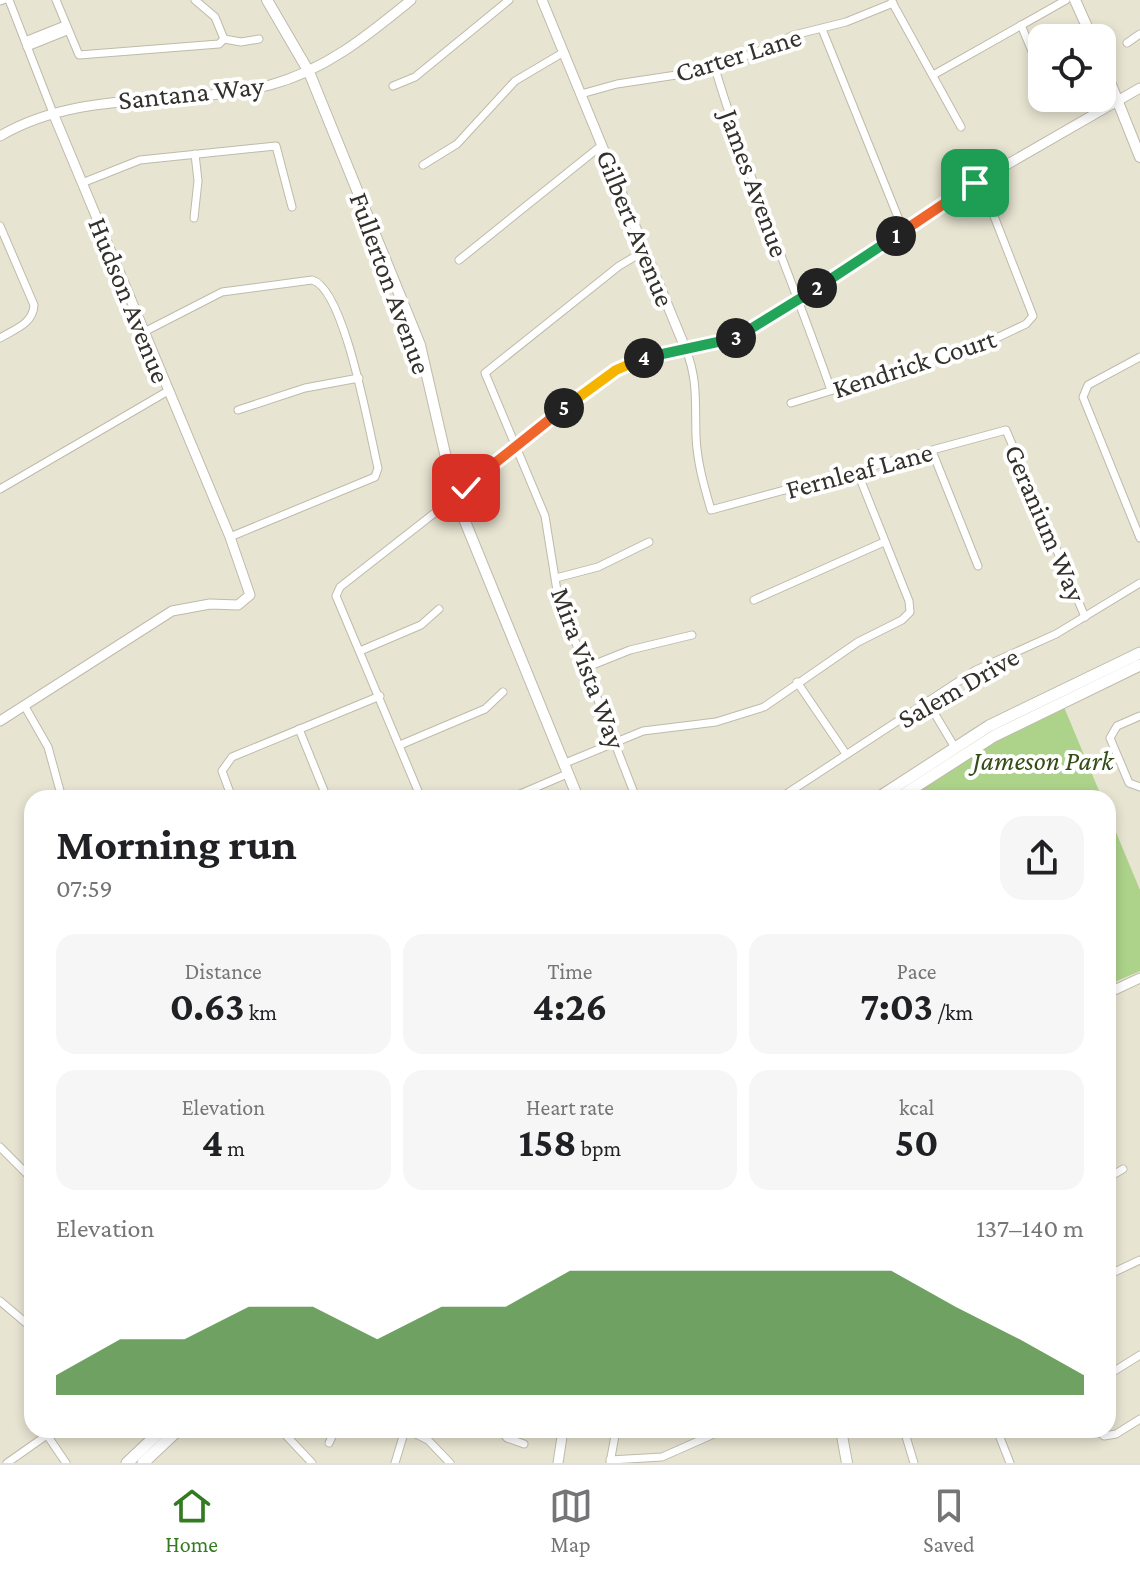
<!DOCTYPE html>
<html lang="en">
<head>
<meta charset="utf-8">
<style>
  body { margin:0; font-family:"Crimson Pro",serif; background:#f6f6f6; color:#202124; height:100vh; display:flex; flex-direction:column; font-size:30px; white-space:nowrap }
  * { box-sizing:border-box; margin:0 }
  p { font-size:26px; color:#757577 }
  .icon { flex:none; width:44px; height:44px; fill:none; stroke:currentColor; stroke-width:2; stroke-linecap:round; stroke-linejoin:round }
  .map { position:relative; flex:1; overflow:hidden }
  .details { position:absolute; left:24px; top:790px; width:1092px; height:648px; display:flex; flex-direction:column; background:#fff; border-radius:24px; box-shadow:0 4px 12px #0003 }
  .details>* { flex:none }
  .tools { position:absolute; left:1028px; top:24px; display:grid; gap:16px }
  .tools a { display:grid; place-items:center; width:88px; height:88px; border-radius:16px; background:#fff; box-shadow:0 4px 12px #0003; font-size:40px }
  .pin { position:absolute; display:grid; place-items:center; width:68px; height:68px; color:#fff; margin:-34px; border-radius:16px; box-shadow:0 4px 12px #0006 }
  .km { position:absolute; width:40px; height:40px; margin:-20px; border-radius:50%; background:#222; color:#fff; font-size:22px; line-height:40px; text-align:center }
  .round { display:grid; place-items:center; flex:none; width:84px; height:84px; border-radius:24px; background:#f6f6f6 }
  .overview { display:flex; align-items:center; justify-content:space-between; height:136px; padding:0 32px }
  h1 { font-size:44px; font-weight:700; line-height:60px }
  .figures { display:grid; grid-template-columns:repeat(3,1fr); gap:12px; height:136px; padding:8px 32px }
  .figures div { display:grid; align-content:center; border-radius:20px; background:#f6f6f6; text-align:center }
  .figures b { font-size:40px; font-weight:700 }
  .figures small { font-size:22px; font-weight:400 }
  .figures p { font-size:22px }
  .chart { height:224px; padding:16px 32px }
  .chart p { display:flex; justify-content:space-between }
  .chart svg { width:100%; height:144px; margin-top:8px; fill:#337b21; opacity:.7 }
  .dock { display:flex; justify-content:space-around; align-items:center; height:112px; border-top:2px solid #e0e0e0; background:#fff; font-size:22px; color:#757577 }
  .dock a { display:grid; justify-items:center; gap:4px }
  .dock .current { color:#337b21 }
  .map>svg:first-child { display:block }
  .park { fill:#add38a }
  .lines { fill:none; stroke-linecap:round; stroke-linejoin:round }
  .minor-casing { stroke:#bfbaaa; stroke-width:9 }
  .tertiary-casing { stroke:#bfbaaa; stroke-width:11 }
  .secondary-casing { stroke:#bfbaaa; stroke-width:12 }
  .primary-casing { stroke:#bfbaaa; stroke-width:13 }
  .minor { stroke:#fff; stroke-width:7 }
  .tertiary { stroke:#fff; stroke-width:9 }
  .secondary { stroke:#fff; stroke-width:10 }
  .primary { stroke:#fff; stroke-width:11 }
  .split-1-casing { stroke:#fff; stroke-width:16 }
  .split-2-casing { stroke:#fff; stroke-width:16 }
  .split-3-casing { stroke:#fff; stroke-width:16 }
  .split-4-casing { stroke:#fff; stroke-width:16 }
  .split-5-casing { stroke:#fff; stroke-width:16 }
  .split-6-casing { stroke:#fff; stroke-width:16 }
  .split-7-casing { stroke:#fff; stroke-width:16 }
  .split-1 { stroke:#f0652b; stroke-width:10 }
  .split-2 { stroke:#22a559; stroke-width:10 }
  .split-3 { stroke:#22a559; stroke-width:10 }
  .split-4 { stroke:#22a559; stroke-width:10 }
  .split-5 { stroke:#f5b400; stroke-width:10 }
  .split-6 { stroke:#f0652b; stroke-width:10 }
  .split-7 { stroke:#f5b400; stroke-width:10 }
  .labels { text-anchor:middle; stroke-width:8; stroke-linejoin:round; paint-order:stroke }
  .street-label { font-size:28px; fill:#33312b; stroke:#fff }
  .park-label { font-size:28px; font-style:italic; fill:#344d16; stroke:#fff }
</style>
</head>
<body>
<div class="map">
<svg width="1140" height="1463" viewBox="0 0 1140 1463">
  <rect width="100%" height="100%" fill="#e8e4d2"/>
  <g class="park">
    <path d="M1064,707L1102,798H909L978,750Z"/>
    <path d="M1108,813L1140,890V971L1108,985Z"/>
  </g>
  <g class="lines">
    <g class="minor-casing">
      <g id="minor">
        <path d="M9,0L53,113"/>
        <path d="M56,0L79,55L219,44L224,39"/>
        <path d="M195,0L215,17L224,39"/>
        <path d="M0,1L3,0"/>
        <path d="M892,2L961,127"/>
        <path d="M1021,25L1042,75"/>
        <path d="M822,29L904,232"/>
        <path d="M224,39L241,42L259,39"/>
        <path d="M25,41L65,25"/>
        <path d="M1127,43L1140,34"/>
        <path d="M27,47L67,31"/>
        <path d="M714,65C747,176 793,281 831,390"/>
        <path d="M935,74L1066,0"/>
        <path d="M393,86L415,77L509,0"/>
        <path d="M581,94L617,84L683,74L752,54L794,35L846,22L893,3"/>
        <path d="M423,165L457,144L515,81L564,52"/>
        <path d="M82,183L140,160L276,146L292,207"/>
        <path d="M194,218L198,181L195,154"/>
        <path d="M0,226L34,305C33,324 15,329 0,338"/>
        <path d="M459,260L602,145"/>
        <path d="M144,332L222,292L312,280C345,288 370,436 378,468L375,477L230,537"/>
        <path d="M686,350C698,379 695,405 696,436C697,462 704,486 711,510L1006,430L1085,617"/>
        <path d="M1140,357L1088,385L1083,397L1140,538"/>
        <path d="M791,403L986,343L1026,324L1033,316L992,211L975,183"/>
        <path d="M238,410L305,388L359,378"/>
        <path d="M932,451L978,566"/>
        <path d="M0,489L168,391"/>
        <path d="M556,578L598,567L649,542"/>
        <path d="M754,600L884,542"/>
        <path d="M360,651L421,625L439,609"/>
        <path d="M585,668L630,650L692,635"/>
        <path d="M797,682L846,754"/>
        <path d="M927,701L954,746"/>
        <path d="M24,705L48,747L62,798"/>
        <path d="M1140,716L1117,726L1110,738L1129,783L1140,787"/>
        <path d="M299,729L327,798"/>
        <path d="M400,745L485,709L503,692"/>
        <path d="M563,764L643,731L716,722L764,707L858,642L902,620L910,612L909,601L857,471"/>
        <path d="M232,798L222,771L232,757L380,696"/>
        <path d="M421,798L336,596L340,587L455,497"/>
        <path d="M511,798L567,774"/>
        <path d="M636,798L558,597L545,516L485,373L619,266L646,250"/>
        <path d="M780,798L976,670L1056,634L1140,583"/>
        <path d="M0,1147L32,1179"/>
        <path d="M1108,1178L1123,1169"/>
        <path d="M1108,1275L1140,1260"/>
        <path d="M0,1301L32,1328"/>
        <path d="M1108,1375L1140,1355"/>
        <path d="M281,1430L312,1463"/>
        <path d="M408,1430L428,1440L450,1463"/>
        <path d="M500,1430L507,1438L524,1444"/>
        <path d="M904,1430L914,1463"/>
        <path d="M997,1430L1010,1463"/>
        <path d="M1096,1430L1104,1436L1116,1434L1140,1419"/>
        <path d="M47,1435L66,1463"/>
        <path d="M329,1443L335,1430"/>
        <path d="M610,1460L662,1457L723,1430"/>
        <path d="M7,1463L54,1430"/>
        <path d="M395,1463L405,1430"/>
        <path d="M610,1463L616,1430"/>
      </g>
    </g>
    <g class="tertiary-casing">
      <g id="tertiary">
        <path d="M542,0L686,350"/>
        <path d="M0,136C84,87 180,108 270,85C326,70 368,35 411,0"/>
        <path d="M455,497L616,370C656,347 706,350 748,333L975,183L1140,88"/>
        <path d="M0,721L172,611L210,604L238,605L250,595L230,537L53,113"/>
        <path d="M1108,993L1140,978"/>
        <path d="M558,1463L563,1430"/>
      </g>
    </g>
    <g class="secondary-casing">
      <g id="secondary">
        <path d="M267,0L309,72L420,345L455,497L578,798"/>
        <path d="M1075,0L1092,38"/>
        <path d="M1102,62L1140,157"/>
        <path d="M841,1430L847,1463"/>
      </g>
    </g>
    <g class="primary-casing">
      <g id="primary">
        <path d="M878,798L989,726L1140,653"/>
        <path d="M898,798L994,736L1140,665"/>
        <path d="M127,1463L162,1430"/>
        <path d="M143,1463L178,1430"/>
      </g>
    </g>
    <use href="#minor" class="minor"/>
    <use href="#tertiary" class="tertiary"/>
    <use href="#secondary" class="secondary"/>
    <use href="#primary" class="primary"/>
  </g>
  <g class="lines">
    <g class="split-1-casing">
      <path id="split-1" d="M896,236L975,183"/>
    </g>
    <g class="split-2-casing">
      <path id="split-2" d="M817,288L896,236"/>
    </g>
    <g class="split-3-casing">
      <path id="split-3" d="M736,338L817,288"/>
    </g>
    <g class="split-4-casing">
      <path id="split-4" d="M644,358L736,338"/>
    </g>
    <g class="split-5-casing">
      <path id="split-5" d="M564,408L616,370L644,358"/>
    </g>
    <g class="split-6-casing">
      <path id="split-6" d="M490,467L564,408"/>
    </g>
    <g class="split-7-casing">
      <path id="split-7" d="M466,488L490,467"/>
    </g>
    <use href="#split-1" class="split-1"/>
    <use href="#split-2" class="split-2"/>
    <use href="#split-3" class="split-3"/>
    <use href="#split-4" class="split-4"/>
    <use href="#split-5" class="split-5"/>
    <use href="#split-6" class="split-6"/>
    <use href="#split-7" class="split-7"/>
  </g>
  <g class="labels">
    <g class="street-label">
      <text transform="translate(738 54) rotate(-17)" y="10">Carter Lane</text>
      <text transform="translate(191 92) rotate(-6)" y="10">Santana Way</text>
      <text transform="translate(755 183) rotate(70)" y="10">James Avenue</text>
      <text transform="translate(636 228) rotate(68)" y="10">Gilbert Avenue</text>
      <text transform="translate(391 283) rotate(70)" y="10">Fullerton Avenue</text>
      <text transform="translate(130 300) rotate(68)" y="10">Hudson Avenue</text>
      <text transform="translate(914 363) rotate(-18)" y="10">Kendrick Court</text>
      <text transform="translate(859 470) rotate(-15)" y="10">Fernleaf Lane</text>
      <text transform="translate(1046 523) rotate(67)" y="10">Geranium Way</text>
      <text transform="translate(589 668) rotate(70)" y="10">Mira Vista Way</text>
      <text transform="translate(958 687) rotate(-30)" y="10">Salem Drive</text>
    </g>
    <g class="park-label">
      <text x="1043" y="770">Jameson Park</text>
    </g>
  </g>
</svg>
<div class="tools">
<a><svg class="icon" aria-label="locate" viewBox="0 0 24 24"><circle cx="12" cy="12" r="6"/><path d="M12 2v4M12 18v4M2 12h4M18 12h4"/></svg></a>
</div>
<div class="pin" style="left:975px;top:183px;background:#1e9e55"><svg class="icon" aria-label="arrive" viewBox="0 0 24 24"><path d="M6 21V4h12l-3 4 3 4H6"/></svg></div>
<div class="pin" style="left:466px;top:488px;background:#d93025"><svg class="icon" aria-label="check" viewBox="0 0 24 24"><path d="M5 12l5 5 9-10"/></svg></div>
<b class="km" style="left:896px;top:236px">1</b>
<b class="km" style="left:817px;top:288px">2</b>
<b class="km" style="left:736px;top:338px">3</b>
<b class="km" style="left:644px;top:358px">4</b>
<b class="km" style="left:564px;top:408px">5</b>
<section class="details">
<div class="overview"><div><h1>Morning run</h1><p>07:59</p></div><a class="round"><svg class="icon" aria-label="share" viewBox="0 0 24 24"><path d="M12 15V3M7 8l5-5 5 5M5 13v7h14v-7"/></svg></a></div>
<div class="figures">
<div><p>Distance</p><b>0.63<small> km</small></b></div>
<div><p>Time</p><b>4:26</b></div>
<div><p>Pace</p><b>7:03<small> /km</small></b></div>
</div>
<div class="figures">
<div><p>Elevation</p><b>4<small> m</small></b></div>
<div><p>Heart rate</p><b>158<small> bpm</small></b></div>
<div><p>kcal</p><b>50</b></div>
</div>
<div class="chart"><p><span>Elevation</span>137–140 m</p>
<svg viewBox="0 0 160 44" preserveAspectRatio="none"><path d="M0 44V38L10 27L20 27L30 17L40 17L50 27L60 17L70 17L80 6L90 6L100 6L110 6L120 6L130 6L140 17L150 27L160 38V44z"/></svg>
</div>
</section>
</div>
<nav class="dock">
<a class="current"><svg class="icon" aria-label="home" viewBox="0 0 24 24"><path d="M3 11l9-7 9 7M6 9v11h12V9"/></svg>Home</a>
<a><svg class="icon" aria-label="map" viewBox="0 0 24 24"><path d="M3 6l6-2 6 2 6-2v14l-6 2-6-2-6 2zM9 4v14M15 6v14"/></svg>Map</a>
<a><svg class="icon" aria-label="saved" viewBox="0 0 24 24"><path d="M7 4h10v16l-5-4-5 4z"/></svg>Saved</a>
</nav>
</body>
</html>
